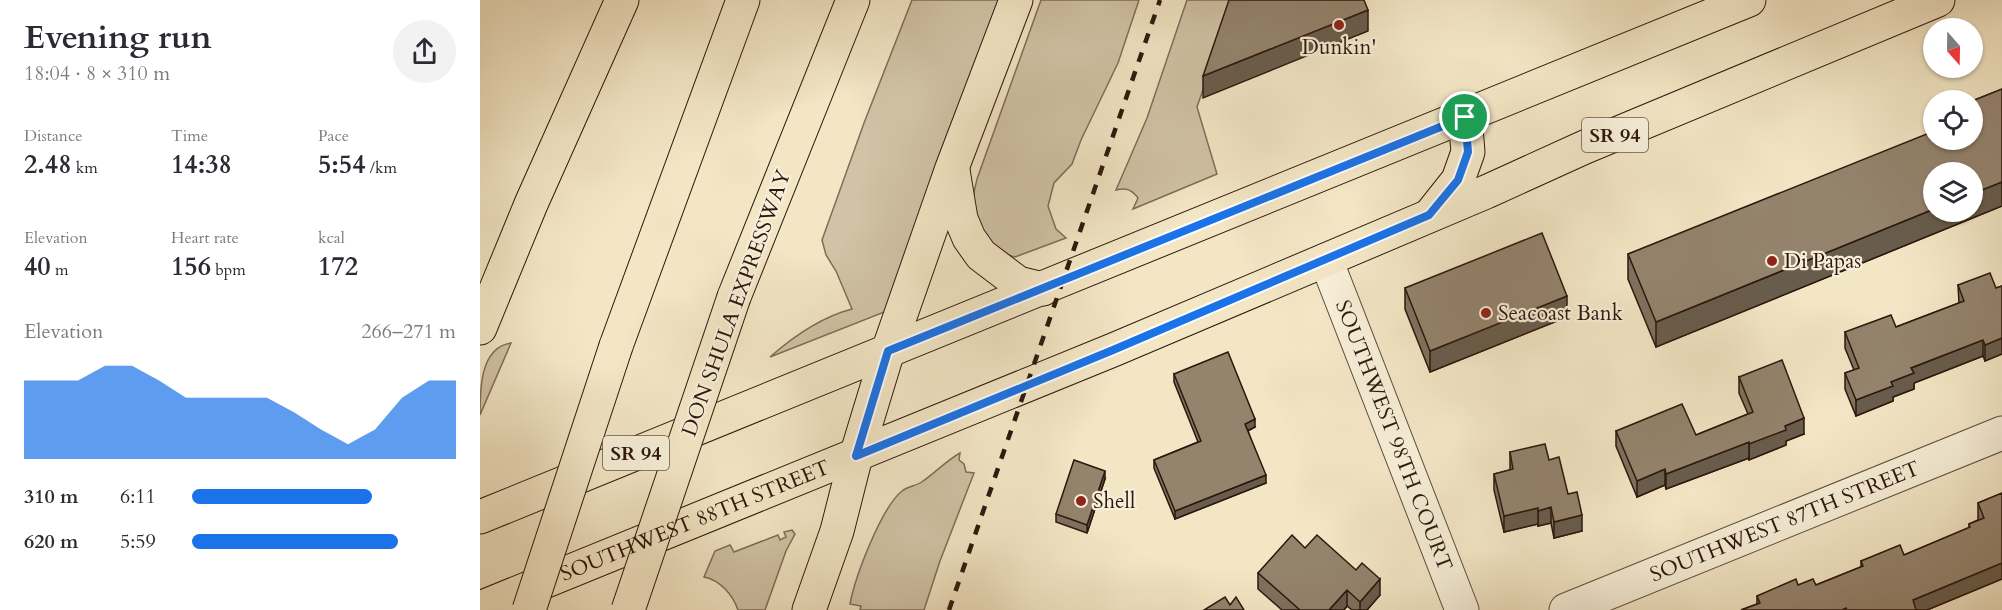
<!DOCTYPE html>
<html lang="en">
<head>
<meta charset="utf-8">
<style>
  body { margin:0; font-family:Cardo,serif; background:#f2f2f3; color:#2b2b33; height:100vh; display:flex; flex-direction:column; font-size:22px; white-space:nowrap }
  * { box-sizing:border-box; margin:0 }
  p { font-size:20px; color:#7c7c81 }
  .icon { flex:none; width:33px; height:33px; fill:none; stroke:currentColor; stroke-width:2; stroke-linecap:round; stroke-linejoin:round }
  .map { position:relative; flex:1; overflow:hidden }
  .sheet { display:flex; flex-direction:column; background:#fff; width:480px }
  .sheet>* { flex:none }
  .needle { width:39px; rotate:160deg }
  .fabs { position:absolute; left:1443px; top:18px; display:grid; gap:12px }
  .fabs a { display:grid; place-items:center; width:60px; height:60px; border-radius:50%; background:#fff; box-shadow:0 2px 4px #0004; font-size:30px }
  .pin { position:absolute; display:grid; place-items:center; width:51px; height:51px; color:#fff; margin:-26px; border:3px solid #fff; border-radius:50%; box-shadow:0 2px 6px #0007 }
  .round { display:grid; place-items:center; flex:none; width:63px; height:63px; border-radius:32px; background:#f2f2f3 }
  .summary { display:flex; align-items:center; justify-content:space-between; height:102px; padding:0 24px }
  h1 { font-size:33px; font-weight:700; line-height:45px }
  .metrics { display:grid; grid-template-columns:repeat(3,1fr); gap:9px; height:102px; padding:6px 24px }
  .metrics div { display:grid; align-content:center }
  .metrics b { font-size:26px; font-weight:700 }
  .metrics small { font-size:16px; font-weight:400 }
  .metrics p { font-size:16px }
  .chart { height:168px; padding:12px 24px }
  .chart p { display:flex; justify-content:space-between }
  .chart svg { width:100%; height:108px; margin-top:6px; fill:#1a73e8; opacity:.7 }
  ul { padding:0 24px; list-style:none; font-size:20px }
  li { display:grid; grid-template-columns:96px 72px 1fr; align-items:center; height:45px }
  li i { height:15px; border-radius:8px; background:#1a73e8 }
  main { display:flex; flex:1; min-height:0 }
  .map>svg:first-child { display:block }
  .green { fill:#d1c3a6; stroke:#7f6d5a; stroke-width:1.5 }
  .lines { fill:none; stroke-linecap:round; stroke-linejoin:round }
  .minor-casing { stroke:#5e4b3b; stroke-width:35 }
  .major-casing { stroke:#2d170d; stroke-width:35 }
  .highway-casing { stroke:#2d170d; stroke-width:35 }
  .minor { stroke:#f7efd9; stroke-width:33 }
  .major { stroke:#f3e6c5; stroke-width:33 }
  .highway { stroke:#f3e6c5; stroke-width:33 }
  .rail { stroke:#2d170d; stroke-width:4.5; stroke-dasharray:10 10; stroke-linecap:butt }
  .highway-bridge-casing { stroke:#2d170d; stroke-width:35; stroke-linecap:butt }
  .highway-bridge { stroke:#f3e6c5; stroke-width:33 }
  .wall { fill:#7f715e; stroke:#2d170d; stroke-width:1.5 }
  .shaded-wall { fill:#685c4c; stroke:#2d170d; stroke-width:1.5 }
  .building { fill:#94836d; stroke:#2d170d; stroke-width:1.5 }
  .route-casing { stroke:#fff; stroke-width:12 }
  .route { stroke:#1a73e8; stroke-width:8 }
  .poi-dot { fill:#8f2418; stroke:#f7efd9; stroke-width:2 }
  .labels { text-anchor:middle; stroke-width:4.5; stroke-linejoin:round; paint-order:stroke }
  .shield { fill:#f7efd9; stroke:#6a584a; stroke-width:1.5 }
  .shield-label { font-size:20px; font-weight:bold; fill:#2d170d }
  .poi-label { font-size:21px; fill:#2d170d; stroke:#f7efd9; text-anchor:start }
  .street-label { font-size:21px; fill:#2d170d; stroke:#f7efd9 }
</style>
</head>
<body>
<main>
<section class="sheet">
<div class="summary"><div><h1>Evening run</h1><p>18:04 · 8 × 310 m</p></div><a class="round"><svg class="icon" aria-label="share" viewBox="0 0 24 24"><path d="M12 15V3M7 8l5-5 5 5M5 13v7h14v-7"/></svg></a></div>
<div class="metrics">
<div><p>Distance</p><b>2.48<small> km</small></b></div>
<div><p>Time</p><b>14:38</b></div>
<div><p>Pace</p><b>5:54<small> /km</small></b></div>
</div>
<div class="metrics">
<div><p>Elevation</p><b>40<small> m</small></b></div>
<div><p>Heart rate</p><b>156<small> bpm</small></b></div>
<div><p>kcal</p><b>172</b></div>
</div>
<div class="chart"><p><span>Elevation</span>266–271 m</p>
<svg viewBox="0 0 160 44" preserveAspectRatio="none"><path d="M0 44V12L10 12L20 12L30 6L40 6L50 12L60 19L70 19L80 19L90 19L100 25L110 32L120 38L130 32L140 19L150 12L160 12V44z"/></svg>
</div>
<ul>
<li><b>310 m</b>6:11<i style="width:68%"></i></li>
<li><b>620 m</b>5:59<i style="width:78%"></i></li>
</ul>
</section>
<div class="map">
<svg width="1522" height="610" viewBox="0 0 1522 610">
  <rect width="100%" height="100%" fill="#f3e6c5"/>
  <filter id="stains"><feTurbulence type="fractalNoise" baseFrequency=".00333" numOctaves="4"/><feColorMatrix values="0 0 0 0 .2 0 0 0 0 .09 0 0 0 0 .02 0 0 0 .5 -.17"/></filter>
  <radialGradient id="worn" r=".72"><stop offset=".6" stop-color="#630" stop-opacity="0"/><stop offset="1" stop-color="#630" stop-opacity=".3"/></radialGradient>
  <g class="green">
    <path d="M432,0H519L407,311L290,357C314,336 341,317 372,309L356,271L346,255L342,240L384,123Z"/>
    <path d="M561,0H659L638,63L601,140L592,164L574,183L568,206L576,229L586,238L535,257C510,251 494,223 494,198C493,192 496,185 497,179Z"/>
    <path d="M707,0H754L717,107L737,174L653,209L658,198C652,190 646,187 636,190L667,118Z"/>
    <path d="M31,343L0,415C0,390 0,347 31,343Z"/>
    <path d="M480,453L479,460L484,464L486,472L494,473L460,561L444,610H380L381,606L370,604C375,577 401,508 422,491C428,486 437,486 443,481C456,472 466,461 480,453Z"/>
    <path d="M312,530L315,534L306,551L285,610H258C253,595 240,580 224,577L235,551L250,545L254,552L298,535L300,540L306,537L304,532Z"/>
  </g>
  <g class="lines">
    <g class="minor-casing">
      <g id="minor">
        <path id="s1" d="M846,260L982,610"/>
        <path id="s2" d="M1086,610L1522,433"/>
      </g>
    </g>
    <g class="major-casing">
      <g id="major">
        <path d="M951,214L978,180L988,152L985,117"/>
        <path d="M376,456L408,351"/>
        <path d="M0,517L1269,0"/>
        <path id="s3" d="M0,608L633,350L1006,192L1105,147L1458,0"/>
      </g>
    </g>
    <g class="highway-casing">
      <g id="highway">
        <path d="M473,170L481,219L489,238L501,255L538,283L563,289"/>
        <path d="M254,297L373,0"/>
        <path d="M0,328L51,204L142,0"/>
        <path d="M136,346L263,0"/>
        <path d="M408,351L472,168L536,0"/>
        <path d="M329,610L357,531L376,456"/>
      </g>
    </g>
    <use href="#minor" class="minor"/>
    <use href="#major" class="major"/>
    <use href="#highway" class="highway"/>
    <path class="rail" d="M469,610L680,0"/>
    <g class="highway-bridge-casing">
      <g id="highway-bridge">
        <path d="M49,610L136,346"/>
        <path d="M148,610L254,297"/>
      </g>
    </g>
    <use href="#highway-bridge" class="highway-bridge"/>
  </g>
  <g class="wall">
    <path d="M1522,89V206L1176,347L1148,279V254L1492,140V101Z"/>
    <path d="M1478,285L1516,288L1522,286V354L1505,361L1503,356L1434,383V389L1413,397V401L1376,416L1365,389V373L1374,370L1365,348V332L1416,327L1479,303Z"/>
    <path d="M925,288L1087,317L950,372L925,309Z"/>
    <path d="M694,374L775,427L768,431L786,483L695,519L674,468V460L718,442L694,382Z"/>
    <path d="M1259,377L1324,434L1306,441V445L1269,460V458L1186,489L1185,485L1157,497L1136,446V431L1216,435L1268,414L1259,393Z"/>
    <path d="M1030,452L1069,460L1088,494L1102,531L1074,538L1071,523L1058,526V524L1024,532L1014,490V474L1030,470Z"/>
    <path d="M625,479L607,533L576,522V514Z"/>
    <path d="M1522,493V579L1447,610H1261L1277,604V596L1318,585H1336L1381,567V561L1424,555L1489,528V524L1498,520V503Z"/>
    <path d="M825,548L900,595L887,610H872L867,606L864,610H802L778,589V573Z"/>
  </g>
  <g class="shaded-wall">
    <path d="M888,10V31L723,98V76Z"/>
    <path d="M1522,182V206L1176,347V322L1454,209V212H1492V194Z"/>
    <path d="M1087,296V317L950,372V351Z"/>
    <path d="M1522,338V354L1505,361V345Z"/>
    <path d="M1503,340V356L1434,383V389L1413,397V401L1376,416V400L1411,382L1431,368Z"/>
    <path d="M1324,418V434L1306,441V445L1269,460V444L1305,426Z"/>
    <path d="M775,419V427L765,432V424Z"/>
    <path d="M1269,442V458L1186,489V474Z"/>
    <path d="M1185,469V485L1157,497V481Z"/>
    <path d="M625,471V479L607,533V525Z"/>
    <path d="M786,475V483L695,519V511Z"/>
    <path d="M1071,507V523L1058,526V511Z"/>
    <path d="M1058,508V524L1024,532V516Z"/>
    <path d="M1102,515V531L1074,538V522Z"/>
    <path d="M1522,563V579L1447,610H1433V600Z"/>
    <path d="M900,579V595L887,610H880V602Z"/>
    <path d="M867,590V606L864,610H849Z"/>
  </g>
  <g class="building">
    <path d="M749,0H884L888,10L723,76Z"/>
    <path d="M1522,89V182L1492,194V172H1454V209L1176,322L1148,254L1454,131V140H1492V116L1495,115L1492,109V101Z"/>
    <path d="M1062,233L1087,296L950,351L925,288Z"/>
    <path d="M1510,273L1516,288L1522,286V338L1505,345L1503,340L1431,368L1434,373L1411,382L1413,386L1376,400L1365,373L1379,368L1365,332L1411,315L1416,327L1484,301L1478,285Z"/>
    <path d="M748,352L775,419L765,424L786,475L695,511L674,460L721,441L694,374Z"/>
    <path d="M1302,360L1324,418L1305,426L1306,430L1269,444V442L1186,474L1185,469L1157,481L1136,431L1202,404L1216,435L1273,412L1259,377Z"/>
    <path d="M1065,444L1069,460L1079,457L1088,494L1097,492L1102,515L1074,522L1071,507L1058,511V508L1024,516L1014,474L1033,469L1030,452Z"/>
    <path d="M594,460L625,471L607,525L576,514Z"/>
    <path d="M1522,493V563L1433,600L1436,610H1367L1366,608L1362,610H1261L1280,603L1277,596L1316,579L1318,585L1333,579L1336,585L1383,566L1381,561L1420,545L1424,555L1490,527L1489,524L1504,518L1498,503Z"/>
    <path d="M812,535L825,548L837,535L876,570L882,563L900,579L880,602L867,590L849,610H820L778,573Z"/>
    <path d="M745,597L750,605L756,597L764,610H724Z"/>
  </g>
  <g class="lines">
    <g class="route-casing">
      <path id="route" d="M985,117L988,152L978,180L949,215L633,350L376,456L408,351Z"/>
    </g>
    <use href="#route" class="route"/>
  </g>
  <g class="poi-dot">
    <circle cx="859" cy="25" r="6"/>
    <circle cx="1292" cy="261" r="6"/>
    <circle cx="1006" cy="313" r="6"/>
    <circle cx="601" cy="501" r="6"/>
  </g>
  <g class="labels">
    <g class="shield">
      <rect x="1102" y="118" width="66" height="34" rx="4.5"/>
      <rect x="123" y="436" width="66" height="34" rx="4.5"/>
    </g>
    <g class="shield-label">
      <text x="1135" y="142">SR 94</text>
      <text x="156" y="460">SR 94</text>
    </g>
    <g class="poi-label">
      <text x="859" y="54" text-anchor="middle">Dunkin'</text>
      <text x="1304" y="268">Di Papas</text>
      <text x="1018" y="320">Seacoast Bank</text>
      <text x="613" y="508">Shell</text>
    </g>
    <g class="street-label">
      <text transform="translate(256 303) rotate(-70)" y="7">DON SHULA EXPRESSWAY</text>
      <text dy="7" stroke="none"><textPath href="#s1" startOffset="188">SOUTHWEST 98TH COURT</textPath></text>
      <text dy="7" stroke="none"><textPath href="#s3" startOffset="232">SOUTHWEST 88TH STREET</textPath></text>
      <text dy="7" stroke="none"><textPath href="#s2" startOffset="236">SOUTHWEST 87TH STREET</textPath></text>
    </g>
  </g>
  <rect width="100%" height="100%" filter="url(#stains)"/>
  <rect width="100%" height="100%" fill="url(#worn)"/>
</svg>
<div class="fabs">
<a><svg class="needle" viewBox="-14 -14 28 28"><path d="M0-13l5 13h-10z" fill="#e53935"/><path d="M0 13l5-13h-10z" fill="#7c7c81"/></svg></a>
<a><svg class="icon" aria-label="locate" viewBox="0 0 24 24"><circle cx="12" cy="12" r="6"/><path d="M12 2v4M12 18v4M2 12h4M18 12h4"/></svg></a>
<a><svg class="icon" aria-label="layers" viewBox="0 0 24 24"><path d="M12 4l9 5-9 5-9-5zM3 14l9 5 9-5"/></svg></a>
</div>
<div class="pin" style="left:985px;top:117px;background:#1e9e55"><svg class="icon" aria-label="arrive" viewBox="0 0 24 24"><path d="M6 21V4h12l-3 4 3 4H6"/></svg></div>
</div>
</main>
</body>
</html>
